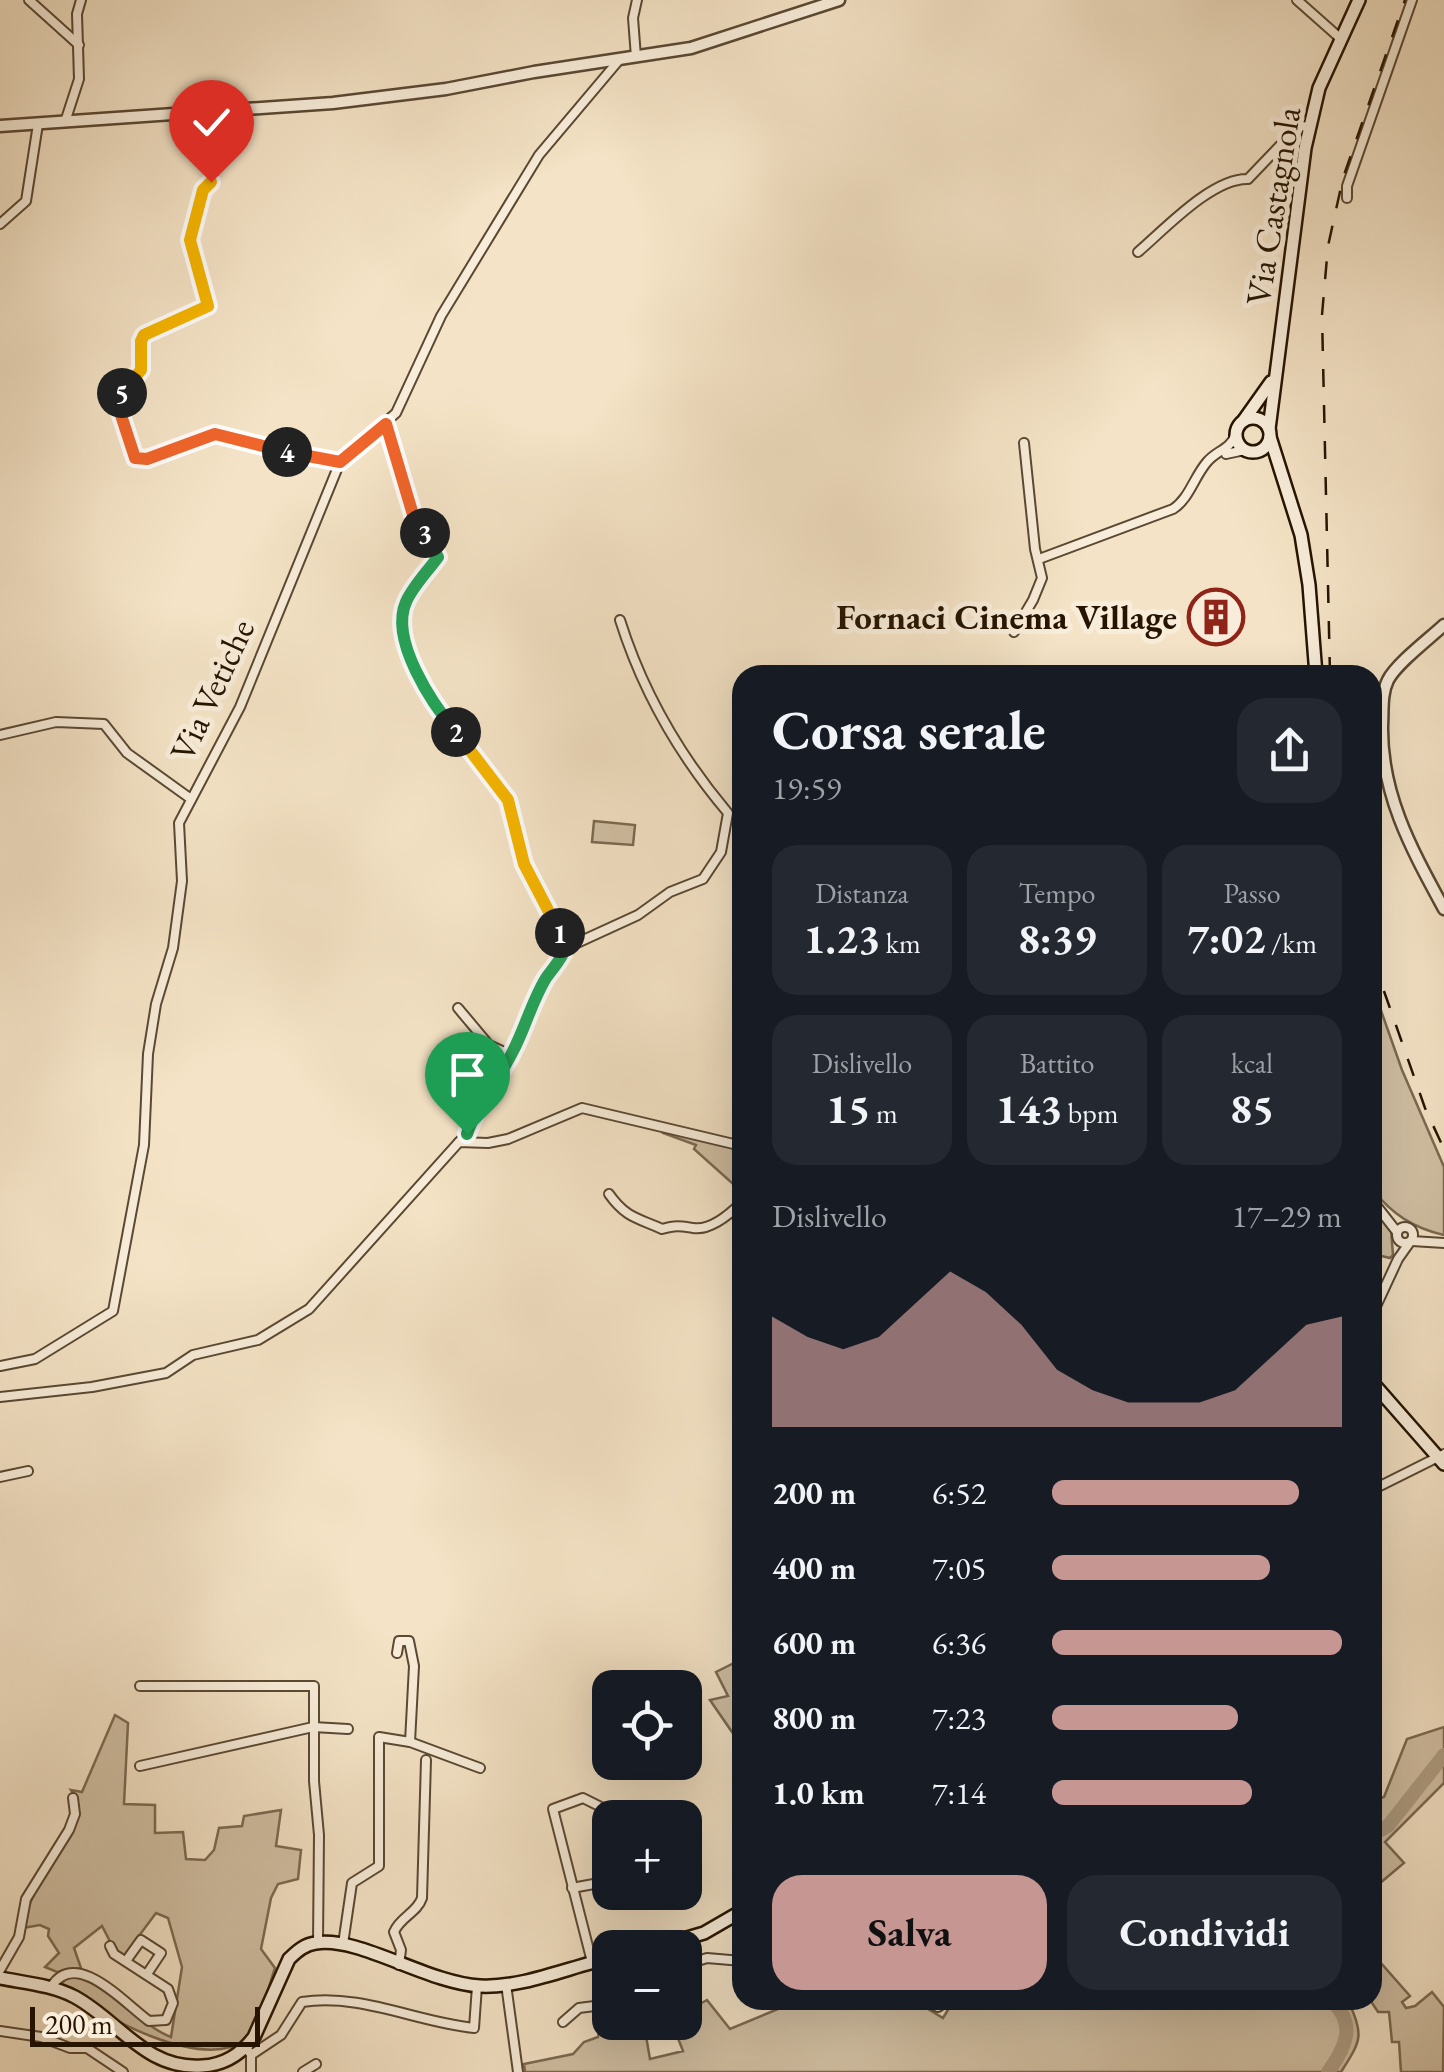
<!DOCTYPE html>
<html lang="it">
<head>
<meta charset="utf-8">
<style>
  body { margin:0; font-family:"EB Garamond",serif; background:#242831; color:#f1f3f6; height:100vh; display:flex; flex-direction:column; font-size:38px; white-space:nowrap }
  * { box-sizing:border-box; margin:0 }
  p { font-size:32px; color:#9ea1a6 }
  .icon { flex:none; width:55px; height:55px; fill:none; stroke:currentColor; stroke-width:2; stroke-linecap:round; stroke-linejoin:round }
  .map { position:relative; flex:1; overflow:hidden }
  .sheet { position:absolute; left:732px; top:665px; width:650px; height:1345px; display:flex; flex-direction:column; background:#171b24; border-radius:30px; box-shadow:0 10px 40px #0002 }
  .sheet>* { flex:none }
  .fabs { position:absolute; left:592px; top:1670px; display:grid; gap:20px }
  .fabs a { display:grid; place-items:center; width:110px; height:110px; border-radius:20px; background:#171b24; box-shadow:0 10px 40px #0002; font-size:50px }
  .scale { position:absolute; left:30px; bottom:25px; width:230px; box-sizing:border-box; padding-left:10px; border:5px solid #261400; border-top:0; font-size:28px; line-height:35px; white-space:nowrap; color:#261400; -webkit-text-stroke:8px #f8edda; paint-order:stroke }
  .pin { position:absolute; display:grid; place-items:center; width:85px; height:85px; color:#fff; margin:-102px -42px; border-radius:50% 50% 50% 0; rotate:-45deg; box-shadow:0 0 10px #0007 }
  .pin .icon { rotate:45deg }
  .km { position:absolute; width:50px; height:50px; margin:-25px; border-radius:50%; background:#222; color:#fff; font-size:28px; line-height:50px; text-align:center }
  .round { display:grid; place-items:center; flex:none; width:105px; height:105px; border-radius:30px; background:#242831 }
  .head { display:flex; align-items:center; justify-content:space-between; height:170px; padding:0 40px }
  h1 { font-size:55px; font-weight:700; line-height:75px }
  .figures { display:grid; grid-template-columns:repeat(3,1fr); gap:15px; height:170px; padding:10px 40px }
  .figures div { display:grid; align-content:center; border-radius:25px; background:#242831; text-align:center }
  .figures b { font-size:42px; font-weight:700 }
  .figures small { font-size:28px; font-weight:400 }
  .figures p { font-size:28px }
  .chart { height:280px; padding:20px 40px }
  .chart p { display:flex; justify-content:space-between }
  .chart svg { width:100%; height:180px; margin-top:10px; fill:#c59692; opacity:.7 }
  .cta { display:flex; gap:20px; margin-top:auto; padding:20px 40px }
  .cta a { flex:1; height:115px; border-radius:30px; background:#c59692; color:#111; font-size:40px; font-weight:700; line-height:115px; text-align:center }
  .cta a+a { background:#242831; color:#f1f3f6 }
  ul { padding:0 40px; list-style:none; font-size:32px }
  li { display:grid; grid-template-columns:160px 120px 1fr; align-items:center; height:75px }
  li i { height:25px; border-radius:12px; background:#c59692 }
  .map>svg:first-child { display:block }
  .green { fill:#d1c0a4; stroke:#7c6a52; stroke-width:2.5 }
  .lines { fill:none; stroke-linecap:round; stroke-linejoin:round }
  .river { stroke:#ae9d83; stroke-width:14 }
  .minor-casing { stroke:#5a4832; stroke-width:12 }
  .tertiary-casing { stroke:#5a4832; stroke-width:15 }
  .secondary-casing { stroke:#261400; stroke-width:16 }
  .minor { stroke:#f8edda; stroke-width:8 }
  .tertiary { stroke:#f8edda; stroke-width:10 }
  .secondary { stroke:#f8edda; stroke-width:11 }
  .rail { stroke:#261400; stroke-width:2.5; stroke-dasharray:18 18; stroke-linecap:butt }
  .split-1-casing { stroke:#fff; stroke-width:20 }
  .split-2-casing { stroke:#fff; stroke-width:20 }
  .split-3-casing { stroke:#fff; stroke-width:20 }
  .split-4-casing { stroke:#fff; stroke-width:20 }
  .split-5-casing { stroke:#fff; stroke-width:20 }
  .split-6-casing { stroke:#fff; stroke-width:20 }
  .split-1 { stroke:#22a559; stroke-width:12 }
  .split-2 { stroke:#f5b400; stroke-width:12 }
  .split-3 { stroke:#22a559; stroke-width:12 }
  .split-4 { stroke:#f0652b; stroke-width:12 }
  .split-5 { stroke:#f0652b; stroke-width:12 }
  .split-6 { stroke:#f5b400; stroke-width:12 }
  .labels { text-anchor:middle; stroke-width:10; stroke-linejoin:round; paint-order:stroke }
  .street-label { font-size:35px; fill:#261400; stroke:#f8edda }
  .poi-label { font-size:35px; font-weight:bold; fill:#261400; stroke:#f8edda; text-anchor:end }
</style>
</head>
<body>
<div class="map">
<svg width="1444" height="2072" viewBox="0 0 1444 2072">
  <rect width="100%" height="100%" fill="#f4e3c6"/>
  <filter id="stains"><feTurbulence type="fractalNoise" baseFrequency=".002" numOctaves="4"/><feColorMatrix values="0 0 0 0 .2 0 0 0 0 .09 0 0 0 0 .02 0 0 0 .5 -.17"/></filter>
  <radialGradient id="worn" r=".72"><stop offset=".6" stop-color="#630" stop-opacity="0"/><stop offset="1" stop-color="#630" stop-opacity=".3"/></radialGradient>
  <g class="green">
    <path d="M594,821L635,825L633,845L592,842Z"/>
    <path d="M1372,985L1402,1070L1444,1167V1235C1413,1228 1392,1214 1373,1190Z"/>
    <path d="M664,1129L742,1147V1192L694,1149L696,1145L663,1133Z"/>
    <path d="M1372,1208L1391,1230L1393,1255L1390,1258L1373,1254Z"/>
    <path d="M742,1659V1726L732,1732L710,1700L728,1696L716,1672Z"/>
    <path d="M115,1715L128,1723L124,1804L155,1805V1833L183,1832L186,1859L205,1860L214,1850L219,1828L242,1826L244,1816L281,1810L276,1846L301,1850L298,1879L278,1884L271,1898L261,1949L275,1968C267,1991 261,2021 247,2040C198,2072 103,2016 59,1986L68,1977C100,1974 138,2025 171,2037L182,1967L168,1918L156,1913L124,1956L116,1953L102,1926L74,1948L81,1968L57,1972L45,1967L59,1953L48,1936L49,1929L40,1925L23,1928C25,1888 83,1836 78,1804C78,1801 73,1793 71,1790L82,1792Z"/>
    <path d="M1444,1727V1783L1385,1842L1404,1863L1373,1889V1800L1384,1797L1407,1739Z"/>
    <path d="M1373,1954L1410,1996L1402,2002L1406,2008L1415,2006L1432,1992L1444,2007L1443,2072H1401L1399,2042H1392L1389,2012H1378L1370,2000Z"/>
    <path d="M707,2000L730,2029L783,2007L782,2000H913L943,2018L954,2000H1353L1349,2003C1365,2036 1360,2042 1341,2072H525L524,2064L573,2054L584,2042L598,2037L603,2011L610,2009V2022L632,2023L646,2036L650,2059L683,2051L672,2023L685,2022V2012Z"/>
  </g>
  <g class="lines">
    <g class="river">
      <path d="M1372,1835L1388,1826L1444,1755"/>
      <path d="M1328,2072C1346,2047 1357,2024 1331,2000"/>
    </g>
    <g class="minor-casing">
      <g id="minor">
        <path d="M29,0L79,45"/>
        <path d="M1297,0L1341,39"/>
        <path d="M636,57L633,18L637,0"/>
        <path d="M210,113L206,143L213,176L203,191L190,241L208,306L151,330L141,341V370L119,400L132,454L135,458L147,459L215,434L340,462"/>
        <path d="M65,122L79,79L77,14L81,0"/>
        <path d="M1347,198V186L1412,0"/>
        <path d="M0,224L26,201L38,124"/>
        <path d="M1138,252C1165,229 1212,178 1248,179L1294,131L1301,126L1310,127"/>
        <path d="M386,424L414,518L431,539L438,557L405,603L401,621L410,655L436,708L507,800L524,865L567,945L563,956L545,980L495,1085L476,1109L467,1134L459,1142"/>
        <path d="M1226,454L1245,450"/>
        <path d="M1039,559L1173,509C1189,499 1194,477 1207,462C1217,450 1230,450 1236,434"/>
        <path d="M1014,632L1033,600L1042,578L1035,549L1024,443"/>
        <path d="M0,735L56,722L104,724L127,753L191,799"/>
        <path d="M566,948L638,915L670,892L703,879L721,852L728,813C679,755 643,693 620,620"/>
        <path d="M458,1008L489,1045L511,1055"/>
        <path d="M609,1194C626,1218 638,1218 662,1229C676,1225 680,1226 693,1228C711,1231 731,1213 742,1202"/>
        <path d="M1372,1200L1397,1232"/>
        <circle cx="1405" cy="1235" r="8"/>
        <path d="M1412,1241L1444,1243"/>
        <path d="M1372,1315L1398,1259L1410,1242"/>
        <path d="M0,1366L35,1359L113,1311L144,1145L148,1054L156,1004L173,948L182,881L179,823L240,707L340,462L396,413L441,316L539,155L620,59"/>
        <path d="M0,1397L92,1387L166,1373L193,1355L258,1340L309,1309L459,1142L488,1143L508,1139L582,1108L742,1146"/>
        <path d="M0,1477L28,1471"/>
        <path d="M1372,1490L1444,1454"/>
        <path d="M140,1686H314V1781L319,1835L318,1942"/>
        <path d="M410,1742L480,1768"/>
        <path d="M140,1766L313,1727L348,1729"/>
        <path d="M572,1888L610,1881"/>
        <path d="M343,1944L352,1883L379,1866V1737L410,1742L414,1666L409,1641H399L397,1653"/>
        <path d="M126,1961L141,1940L161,1953L147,1974"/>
        <path d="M592,1962L553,1809L583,1798L613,1813L614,1818"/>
        <path d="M399,1965L401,1950L394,1932C400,1917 417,1913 422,1898L426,1760"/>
        <path d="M685,1965L707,1958L742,1961"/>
        <path d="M0,1970L19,1937L26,1899L69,1830L75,1814L73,1798"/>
        <path d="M506,1984L518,2072"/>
        <path d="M51,1987C76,1947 125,2004 149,2021L166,2020L173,2003L168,1989L114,1954L110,1946"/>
        <path d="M921,2000L938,2007L948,2000"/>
        <path d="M563,2022L579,2008L610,2004"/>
        <path d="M0,2031L41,2037L70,2048H87L123,2072"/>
        <path d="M246,2047L251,2055L281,2035L302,2002C361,1993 416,2022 474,2028L477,1986"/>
        <path d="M251,2072V2055"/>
        <path d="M303,2072L316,2064"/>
      </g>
    </g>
    <g class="tertiary-casing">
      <g id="tertiary">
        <path d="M0,126L333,103L446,89L534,72L691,48L839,0"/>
        <path d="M1444,625C1429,639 1397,663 1388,680C1381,694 1383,711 1382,726C1381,795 1412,850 1444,909"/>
      </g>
    </g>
    <g class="secondary-casing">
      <g id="secondary">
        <circle cx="1253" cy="435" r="17"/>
        <path d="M1244,420L1271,382"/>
        <path d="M1269,429L1305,148L1319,88L1359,0"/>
        <path d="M1270,437L1301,535L1309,585L1316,675"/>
        <path d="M1372,1382L1444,1464"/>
        <path d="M653,1948L704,1933L742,1911"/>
        <path d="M0,1978C26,1983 52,1985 75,1997C119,2021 146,2070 202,2066C224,2065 241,2054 254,2037L289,1959C297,1951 305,1944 316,1943C359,1936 427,1983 480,1986C523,1988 569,1967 610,1958"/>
      </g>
    </g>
    <use href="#minor" class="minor"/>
    <use href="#tertiary" class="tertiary"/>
    <use href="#secondary" class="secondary"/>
    <g class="rail">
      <path d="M1330,675L1322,315L1328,246L1343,178L1405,0"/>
      <path d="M1372,957L1425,1108L1444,1149"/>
    </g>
  </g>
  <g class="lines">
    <g class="split-1-casing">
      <path id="split-1" d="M467,1134C477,1104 499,1080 513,1051C525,1028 532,1001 546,978C554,967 562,959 567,945L560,933"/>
    </g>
    <g class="split-2-casing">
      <path id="split-2" d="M456,732L508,800L524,864L560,933"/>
    </g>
    <g class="split-3-casing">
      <path id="split-3" d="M425,533L438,557C428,571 413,586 406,602C389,640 433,705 456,732"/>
    </g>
    <g class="split-4-casing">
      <path id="split-4" d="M287,452L340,462L386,424L414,518L425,533"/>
    </g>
    <g class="split-5-casing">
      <path id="split-5" d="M122,393L118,406L135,458L147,459L215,434L287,452"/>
    </g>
    <g class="split-6-casing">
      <path id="split-6" d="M122,393L141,370V341L144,335L208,306L190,240L203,190L211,182"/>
    </g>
    <use href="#split-1" class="split-1"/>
    <use href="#split-2" class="split-2"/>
    <use href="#split-3" class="split-3"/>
    <use href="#split-4" class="split-4"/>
    <use href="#split-5" class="split-5"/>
    <use href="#split-6" class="split-6"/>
  </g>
  <defs>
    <g id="building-ring" transform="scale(2.875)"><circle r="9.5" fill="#f8edda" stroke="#8f2418" stroke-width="1.5"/><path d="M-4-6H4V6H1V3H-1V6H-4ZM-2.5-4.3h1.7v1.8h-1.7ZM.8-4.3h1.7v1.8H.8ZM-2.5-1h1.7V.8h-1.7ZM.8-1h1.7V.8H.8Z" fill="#8f2418"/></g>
  </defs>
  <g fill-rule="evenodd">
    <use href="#building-ring" x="1216" y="617"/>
  </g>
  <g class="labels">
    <g class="street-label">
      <text transform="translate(1273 206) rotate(-81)" y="12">Via Castagnola</text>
      <text transform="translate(212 690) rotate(-65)" y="12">Via Vetiche</text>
    </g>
    <g class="poi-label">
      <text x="1177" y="629">Fornaci Cinema Village</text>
    </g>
  </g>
  <rect width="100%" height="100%" filter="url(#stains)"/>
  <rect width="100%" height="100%" fill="url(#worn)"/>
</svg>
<div class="fabs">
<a><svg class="icon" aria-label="locate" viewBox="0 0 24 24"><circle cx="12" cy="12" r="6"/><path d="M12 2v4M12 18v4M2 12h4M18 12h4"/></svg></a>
<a>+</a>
<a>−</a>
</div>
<div class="scale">200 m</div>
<div class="pin" style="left:467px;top:1134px;background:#1e9e55"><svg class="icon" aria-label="arrive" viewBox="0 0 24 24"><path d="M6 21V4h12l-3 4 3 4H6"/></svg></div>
<div class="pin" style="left:211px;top:182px;background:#d93025"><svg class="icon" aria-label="check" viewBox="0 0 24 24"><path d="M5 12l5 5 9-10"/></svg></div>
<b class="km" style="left:560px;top:933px">1</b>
<b class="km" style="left:456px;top:732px">2</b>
<b class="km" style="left:425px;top:533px">3</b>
<b class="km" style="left:287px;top:452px">4</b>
<b class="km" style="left:122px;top:393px">5</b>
<section class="sheet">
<div class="head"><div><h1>Corsa serale</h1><p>19:59</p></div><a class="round"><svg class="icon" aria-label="share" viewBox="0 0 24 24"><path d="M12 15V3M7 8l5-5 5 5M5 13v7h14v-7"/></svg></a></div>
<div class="figures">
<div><p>Distanza</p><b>1.23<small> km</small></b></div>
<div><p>Tempo</p><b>8:39</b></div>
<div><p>Passo</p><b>7:02<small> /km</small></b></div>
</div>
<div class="figures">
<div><p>Dislivello</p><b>15<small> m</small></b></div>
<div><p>Battito</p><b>143<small> bpm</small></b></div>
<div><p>kcal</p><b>85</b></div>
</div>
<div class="chart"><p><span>Dislivello</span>17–29 m</p>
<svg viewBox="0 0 160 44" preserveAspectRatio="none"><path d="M0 44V17L10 22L20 25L30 22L40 14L50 6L60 11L70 19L80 30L90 35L100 38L110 38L120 38L130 35L140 27L150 19L160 17V44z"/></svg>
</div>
<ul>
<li><b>200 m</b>6:52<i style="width:85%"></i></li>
<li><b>400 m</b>7:05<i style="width:75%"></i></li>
<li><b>600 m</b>6:36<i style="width:100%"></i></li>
<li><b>800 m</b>7:23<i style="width:64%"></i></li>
<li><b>1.0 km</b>7:14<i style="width:69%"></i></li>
</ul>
<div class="cta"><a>Salva</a><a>Condividi</a></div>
</section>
</div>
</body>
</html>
